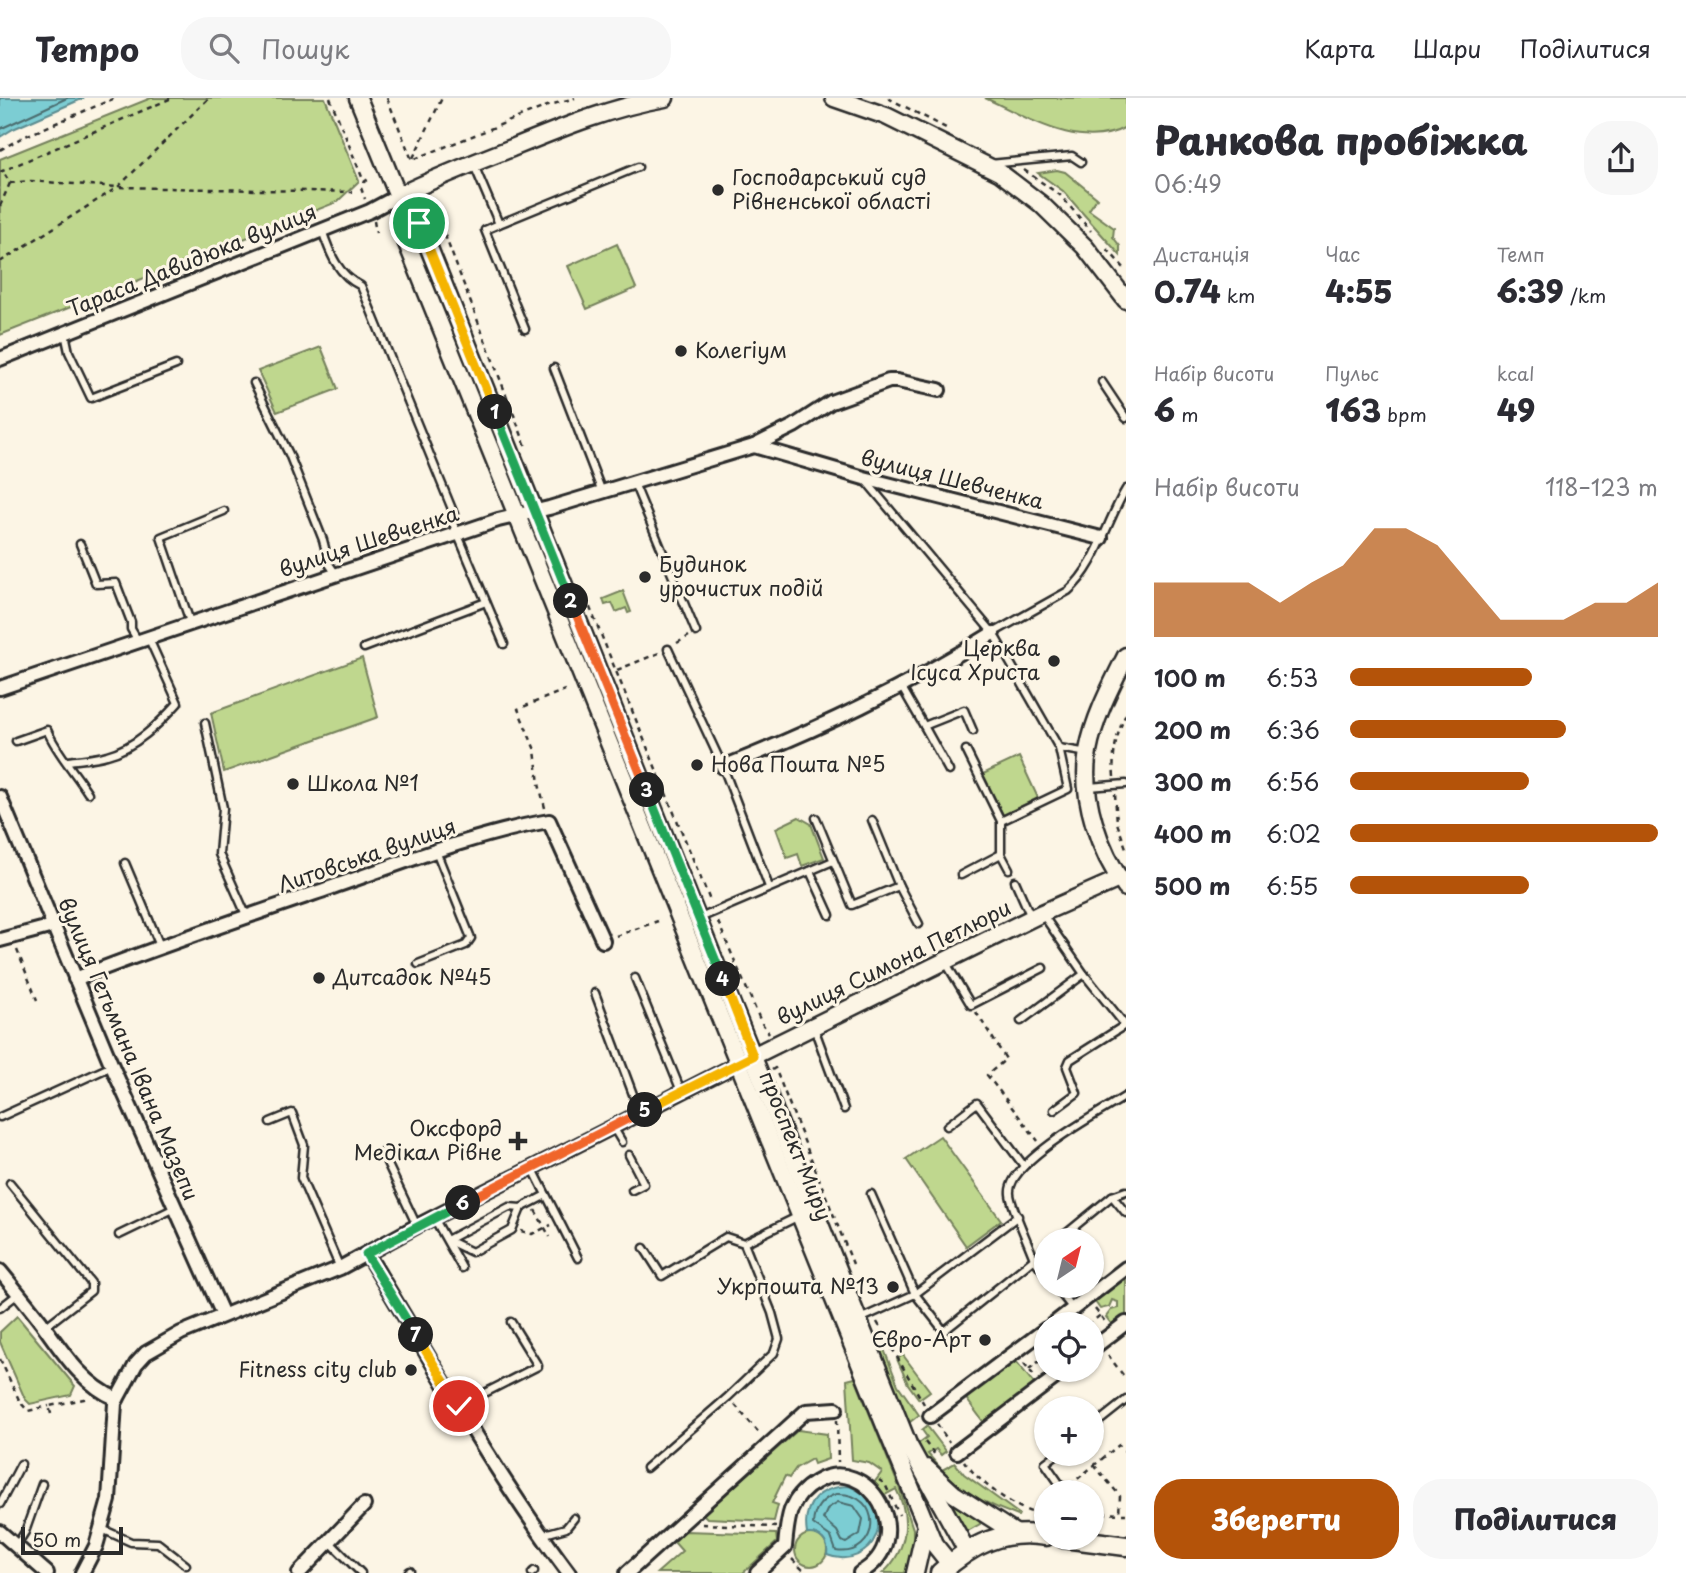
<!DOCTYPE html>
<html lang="uk">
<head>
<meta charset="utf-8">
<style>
  body { margin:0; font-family:"Playpen Sans",sans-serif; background:#f7f7f7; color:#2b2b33; height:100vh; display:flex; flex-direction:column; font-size:26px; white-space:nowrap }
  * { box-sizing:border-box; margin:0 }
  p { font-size:23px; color:#7c7c81 }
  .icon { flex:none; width:38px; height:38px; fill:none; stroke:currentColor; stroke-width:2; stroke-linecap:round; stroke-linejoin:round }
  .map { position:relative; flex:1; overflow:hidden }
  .sheet { display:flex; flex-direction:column; background:#fff; width:560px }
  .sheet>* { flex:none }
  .needle { width:46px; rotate:35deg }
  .controls { position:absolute; left:1034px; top:1130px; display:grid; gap:14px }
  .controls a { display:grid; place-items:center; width:70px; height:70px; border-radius:50%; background:#fff; box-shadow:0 2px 5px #0004; font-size:35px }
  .scale { position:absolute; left:21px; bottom:18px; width:102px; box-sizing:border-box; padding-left:7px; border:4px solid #2b2b2b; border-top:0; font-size:19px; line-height:24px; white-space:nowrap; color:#2b2b2b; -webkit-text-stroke:5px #fcf5e5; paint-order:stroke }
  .pin { position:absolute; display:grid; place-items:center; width:60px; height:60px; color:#fff; margin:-30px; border:4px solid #fff; border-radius:50%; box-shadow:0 2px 7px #0007 }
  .km { position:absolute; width:35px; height:35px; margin:-18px; border-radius:50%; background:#222; color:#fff; font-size:19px; line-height:35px; text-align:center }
  .round { display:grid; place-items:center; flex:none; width:74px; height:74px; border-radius:28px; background:#f7f7f7 }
  .summary { display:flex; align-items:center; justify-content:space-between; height:119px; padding:0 28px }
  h1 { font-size:38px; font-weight:800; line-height:52px }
  .figures { display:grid; grid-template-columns:repeat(3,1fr); gap:10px; height:119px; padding:7px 28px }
  .figures div { display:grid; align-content:center }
  .figures b { font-size:30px; font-weight:800 }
  .figures small { font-size:19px; font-weight:400 }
  .figures p { font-size:19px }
  .chart { height:196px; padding:14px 28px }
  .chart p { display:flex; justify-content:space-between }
  .chart svg { width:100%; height:126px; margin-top:7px; fill:#b45309; opacity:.7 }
  .button { display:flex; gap:14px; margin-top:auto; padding:14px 28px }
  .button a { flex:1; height:80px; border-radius:28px; background:#b45309; color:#fff; font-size:28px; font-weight:800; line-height:80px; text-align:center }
  .button a+a { background:#f7f7f7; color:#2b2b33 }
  ul { padding:0 28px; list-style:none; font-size:23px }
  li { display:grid; grid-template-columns:112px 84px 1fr; align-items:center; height:52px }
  li i { height:18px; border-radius:9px; background:#b45309 }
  header { display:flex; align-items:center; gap:42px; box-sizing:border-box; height:98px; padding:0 35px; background:#fff; border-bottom:2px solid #e1e1e2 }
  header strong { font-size:33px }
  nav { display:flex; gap:38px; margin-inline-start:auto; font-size:24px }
  .search { width:490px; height:63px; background:#f7f7f7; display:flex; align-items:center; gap:18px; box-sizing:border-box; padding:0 24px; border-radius:28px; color:#7c7c81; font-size:26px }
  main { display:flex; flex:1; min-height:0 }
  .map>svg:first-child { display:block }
  .green { fill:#bfd78e; stroke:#75815c; stroke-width:2 }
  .water { fill:#7ccdd3; stroke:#5c8c90; stroke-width:2 }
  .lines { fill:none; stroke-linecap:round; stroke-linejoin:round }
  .shore { stroke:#4b6c6e; stroke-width:2 }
  .lane-casing { stroke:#2b2b2b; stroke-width:11 }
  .street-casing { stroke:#2b2b2b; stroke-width:18 }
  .secondary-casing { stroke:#2b2b2b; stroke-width:21 }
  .primary-casing { stroke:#2b2b2b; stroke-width:23 }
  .path { stroke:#2b2b2b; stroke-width:2.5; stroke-dasharray:5 5; stroke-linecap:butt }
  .lane { stroke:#fcf5e5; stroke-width:6 }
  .street { stroke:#fcf5e5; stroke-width:12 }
  .secondary { stroke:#fcf5e5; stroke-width:16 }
  .primary { stroke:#fcf5e5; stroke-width:18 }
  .split-1-casing { stroke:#fff; stroke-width:14 }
  .split-2-casing { stroke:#fff; stroke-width:14 }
  .split-3-casing { stroke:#fff; stroke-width:14 }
  .split-4-casing { stroke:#fff; stroke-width:14 }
  .split-5-casing { stroke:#fff; stroke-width:14 }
  .split-6-casing { stroke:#fff; stroke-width:14 }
  .split-7-casing { stroke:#fff; stroke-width:14 }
  .split-8-casing { stroke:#fff; stroke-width:14 }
  .split-1 { stroke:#f5b400; stroke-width:9 }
  .split-2 { stroke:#22a559; stroke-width:9 }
  .split-3 { stroke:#f0652b; stroke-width:9 }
  .split-4 { stroke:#22a559; stroke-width:9 }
  .split-5 { stroke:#f5b400; stroke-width:9 }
  .split-6 { stroke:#f0652b; stroke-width:9 }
  .split-7 { stroke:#22a559; stroke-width:9 }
  .split-8 { stroke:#f5b400; stroke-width:9 }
  .poi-dot { fill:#2b2b2b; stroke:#fcf5e5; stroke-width:2.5 }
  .labels { text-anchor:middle; stroke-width:6; stroke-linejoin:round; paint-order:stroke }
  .poi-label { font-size:21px; fill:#2b2b2b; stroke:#fcf5e5; text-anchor:start }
  .street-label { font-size:21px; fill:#2b2b2b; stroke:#fcf5e5 }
</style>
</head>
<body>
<header>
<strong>Tempo</strong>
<div class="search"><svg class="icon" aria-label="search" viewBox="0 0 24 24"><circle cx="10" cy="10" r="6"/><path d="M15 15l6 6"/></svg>Пошук</div>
<nav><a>Карта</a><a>Шари</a><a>Поділитися</a></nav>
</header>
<main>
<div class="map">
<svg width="1126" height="1475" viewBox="0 0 1126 1475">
  <rect width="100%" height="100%" fill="#fcf5e5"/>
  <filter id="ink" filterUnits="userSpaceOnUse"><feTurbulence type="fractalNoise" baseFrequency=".0143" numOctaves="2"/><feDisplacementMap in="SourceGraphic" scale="14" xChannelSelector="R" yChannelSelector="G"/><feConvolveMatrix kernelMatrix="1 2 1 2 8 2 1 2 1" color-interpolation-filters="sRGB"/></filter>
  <g filter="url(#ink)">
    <g class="green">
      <path d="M151,0H325L359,83L337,104L0,237V61Z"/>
      <path d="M985,0H1126V29C1080,54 1027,19 985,0Z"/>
      <path d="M1057,72L1065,74L1097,100L1089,112L1114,130L1113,139L1120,148V157L1063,93L1038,75Z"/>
      <path d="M417,140L517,390L515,391L413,141Z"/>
      <path d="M617,146L636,190L587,211L568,168Z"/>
      <path d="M321,249L338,291L277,314L258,273Z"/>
      <path d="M540,442L738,938L734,939L537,444Z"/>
      <path d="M623,493L631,514L628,515L626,510L616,514L612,505L605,507L603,501Z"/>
      <path d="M362,560L378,619L224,674L211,615Z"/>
      <path d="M1019,659L1038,700L1003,717L983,676Z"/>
      <path d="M799,719L811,726L824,760L802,768L798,756L787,760L776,730Z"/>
      <path d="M940,1038L1001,1122L966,1148L906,1061Z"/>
      <path d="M1126,1178V1218L1113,1228L1106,1219L1111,1212L1118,1210V1204L1112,1202L1109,1209L1100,1211L1093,1201Z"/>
      <path d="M17,1218L75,1288L71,1297L30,1306L25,1301L0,1244V1234Z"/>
      <path d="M878,1236L898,1287L919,1317L910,1324V1333L919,1345L927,1339L922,1332L927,1328L946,1353L941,1357L936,1351L928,1356L942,1372L955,1365L964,1376L1019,1416L1018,1418C980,1404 938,1382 916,1347L873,1238Z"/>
      <path d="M903,1257L930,1293L919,1301L908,1286L897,1261Z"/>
      <path d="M1015,1262L1036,1288L985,1326L965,1299Z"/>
      <path d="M855,1280L899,1389L913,1431V1456L908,1475H883C908,1452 911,1419 896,1391L885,1397L874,1385L882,1374L869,1365L852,1362L847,1282Z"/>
      <path d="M798,1332L827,1336L828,1361L814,1366L812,1361L796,1370L789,1380L785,1378L772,1405L778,1407L774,1423L707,1420L703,1416Z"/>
      <path d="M941,1394L979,1419L980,1426L966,1434L962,1433Z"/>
      <path d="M685,1433L776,1436L777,1444L743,1475H657L682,1453L674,1444Z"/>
      <circle cx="811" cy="1452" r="16"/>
    </g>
    <g class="water">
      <path d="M0,0H84L13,31L0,39Z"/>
      <path d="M849,1388C905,1411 872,1475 827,1457C829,1444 821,1435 807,1436C802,1405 819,1389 849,1388Z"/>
    </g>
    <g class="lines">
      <g class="shore">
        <path d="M0,31L67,0"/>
        <path d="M836,1396C886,1394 880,1460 836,1453L831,1439L813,1426C814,1411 821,1401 836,1396Z"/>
        <path d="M838,1404L854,1408L863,1421L860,1436L846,1445L842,1443L837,1433L823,1421L828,1410Z"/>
      </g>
      <g class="lane-casing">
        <g id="lane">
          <path d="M990,66L1072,58L1081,64"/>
          <path d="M474,67L499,126L638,69"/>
          <path d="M499,126L485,132L525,231"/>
          <path d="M322,132C330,156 338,177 361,188L454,416L452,423L504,546"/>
          <path d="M65,235L69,254L91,300L176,267"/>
          <path d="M554,270L602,394"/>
          <path d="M1102,284L1126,320"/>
          <path d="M254,285L289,356L323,442L329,466L336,476"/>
          <path d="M866,383L993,535L1059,650L1068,691L1001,723"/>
          <path d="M634,385L696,534"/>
          <path d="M80,446L96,486L116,485L131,524V531L138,543"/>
          <path d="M190,524L161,439L224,413"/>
          <path d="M993,535L1068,493C1097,468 1106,424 1126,391"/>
          <path d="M364,550L486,504"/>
          <path d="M668,551L723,669L769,789"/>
          <path d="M901,588L924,628"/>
          <path d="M205,625L223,710L219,756L247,819"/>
          <path d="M16,643L47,632C57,655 74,673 88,695"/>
          <path d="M1059,650L1088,655"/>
          <path d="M966,652L1001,723V756L1009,771"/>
          <path d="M68,663C81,661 95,661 107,657C135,650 160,625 178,605L149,541"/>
          <path d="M949,673L924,628L964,612L973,633"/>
          <path d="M1089,689L1126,686"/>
          <path d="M816,720L852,807L899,788L872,722"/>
          <path d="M125,765L160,848"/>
          <path d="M810,773L830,817"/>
          <path d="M961,777L1001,756"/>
          <path d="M1015,783L1031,819"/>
          <path d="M899,788L919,826"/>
          <path d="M1043,817L1084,876L1125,927L1070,962L1067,969L1077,995L1054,1012"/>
          <path d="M700,820L833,763"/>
          <path d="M946,865L971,907L1043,870"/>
          <path d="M418,866L466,847L471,840L436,753"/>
          <path d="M635,880L681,993"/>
          <path d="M595,895L640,1015"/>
          <path d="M1021,923L1084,876"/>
          <path d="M814,930L844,1011"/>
          <path d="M0,1019L112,968"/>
          <path d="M270,1024L292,1015L304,1047L301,1080L340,1170"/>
          <path d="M947,1028L977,1005L1024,1068"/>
          <path d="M613,1029L622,1044"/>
          <path d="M382,1054L417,1128"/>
          <path d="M629,1057L644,1086L632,1092"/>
          <path d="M532,1069L578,1160"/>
          <path d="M10,1085L91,1185V1193L45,1229"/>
          <path d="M1112,1098L1126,1115"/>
          <path d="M1018,1118L915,1196L944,1233L1034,1161L1046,1177"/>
          <path d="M434,1120L462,1170"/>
          <path d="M119,1137L175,1110"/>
          <path d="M447,1142L509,1109L521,1110L546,1097"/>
          <path d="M447,1142L472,1154L512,1132L521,1110"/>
          <path d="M1057,1143L1112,1098L1126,1093"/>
          <path d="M644,1150L662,1178L726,1139L744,1145"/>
          <path d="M1046,1152L1034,1161C1029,1146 1011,1109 1010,1096C1006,1064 1101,1014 1126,998"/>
          <path d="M1055,1188L1073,1211"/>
          <path d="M0,1210L18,1196"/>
          <path d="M860,1221L915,1196L871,1096"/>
          <path d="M459,1308L538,1268L511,1224"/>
          <path d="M1092,1329L1126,1302"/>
          <path d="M1057,1356L1045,1365L1066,1395"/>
          <path d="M646,1370L728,1299L774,1255L779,1241L772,1215L744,1145L799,1118"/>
          <path d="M0,1406L21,1366"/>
          <path d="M102,1431L131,1444L158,1445L186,1467"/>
          <path d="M541,1437L566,1430L574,1420"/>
          <path d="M330,1444L361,1475"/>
          <path d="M16,1448L25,1434L42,1386"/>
          <path d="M408,1475L410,1473"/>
          <path d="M532,1475L534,1473"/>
        </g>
      </g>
      <g class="street-casing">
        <g id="street">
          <path d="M0,261L370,113L398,98"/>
          <path d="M754,348L794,328L831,304L889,283H897L939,292"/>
          <path d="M0,590L498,422L549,410L754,348L864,380L1101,440"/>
          <path d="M723,669C819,631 906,590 993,535"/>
          <path d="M0,699L112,968L223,1217"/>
          <path d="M0,842L53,828"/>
          <path d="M75,881C159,848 245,819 330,790C402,765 474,736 549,723L603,843"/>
          <path d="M367,1156C432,1263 494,1375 569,1475"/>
          <path d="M0,1173C14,1190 28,1207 41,1224C62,1253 83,1287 117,1301"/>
          <path d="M1052,1227L1126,1170"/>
          <path d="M1092,1251L1126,1225"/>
          <path d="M930,1318L1046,1231"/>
          <path d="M957,1354L1065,1272"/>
          <path d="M0,1434L47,1475"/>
          <path d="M82,1475L96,1448L109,1402L115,1305L136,1266L146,1255L181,1235L340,1170L417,1128L747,961"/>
          <path d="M299,1475L364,1407"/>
          <path d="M627,1475L806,1313L836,1311"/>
          <path d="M757,1475L785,1449C786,1437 787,1424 791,1412C796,1400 805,1390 816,1384C867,1353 921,1441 860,1475"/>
        </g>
      </g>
      <g class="secondary-casing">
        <g id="secondary">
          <path d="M358,0L398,98L400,128L886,1330L934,1446L950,1466"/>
          <path d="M834,0L886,18L999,74L1041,106L1085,149L1126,202"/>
          <path d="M398,98L419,125L908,1346L967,1453"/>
          <path d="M398,98C435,80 473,65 512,50C561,30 612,9 665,0"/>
          <path d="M1126,558C1111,588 1094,620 1088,653C1080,699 1099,753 1126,790"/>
          <path d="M753,958L1042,815L1119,781"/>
          <path d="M926,1370L954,1396L1018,1437"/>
          <path d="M915,1475L926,1427"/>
        </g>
      </g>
      <g class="primary-casing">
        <g id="primary">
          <path d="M1064,1440L1126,1448"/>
          <path d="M940,1475C972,1446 1002,1431 1046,1438"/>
        </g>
      </g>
      <g class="path">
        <path d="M330,0L364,84L371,79"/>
        <path d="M387,0L412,62L550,7L575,0"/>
        <path d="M888,0L948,31"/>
        <path d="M0,52L21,40L115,0"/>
        <path d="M413,60L442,0"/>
        <path d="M1024,72L1060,97L1091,133"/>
        <path d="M0,74L172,0"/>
        <path d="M10,85L30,83L118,89L353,94"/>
        <path d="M361,90L365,101"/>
        <path d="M0,108L10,85L2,72"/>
        <path d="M434,109L527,351"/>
        <path d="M374,123L376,135"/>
        <path d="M1107,151L1126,172"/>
        <path d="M0,164L118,89L209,0"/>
        <path d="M586,500L711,805"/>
        <path d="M677,545L689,538"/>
        <path d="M617,572L659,555"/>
        <path d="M1114,679C1112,656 1116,637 1126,616"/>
        <path d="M1115,696L1117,725L1126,750"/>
        <path d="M545,710L539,686L535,652L518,611L565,592"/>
        <path d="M718,824L761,924L769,935"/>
        <path d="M616,838L658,823"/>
        <path d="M17,852L37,902"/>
        <path d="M976,914L1006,961L987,977L1038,1043"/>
        <path d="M772,972L775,970L853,1166"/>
        <path d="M535,1112L550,1139"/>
        <path d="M521,1133L532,1136L551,1127"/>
        <path d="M1095,1211L1106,1225"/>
        <path d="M877,1224L924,1306"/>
        <path d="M1088,1227L1103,1215"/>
        <path d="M1108,1257L1126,1281"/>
        <path d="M0,1261L20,1304L28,1313L49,1308"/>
        <path d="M1024,1265L1035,1279"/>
        <path d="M1029,1271L1046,1258"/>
        <path d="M735,1307L760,1336"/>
        <path d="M51,1316L49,1308L89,1300"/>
        <path d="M837,1322L838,1364"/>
        <path d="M937,1326L949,1344"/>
        <path d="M925,1344L936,1358"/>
        <path d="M964,1363C979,1385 1020,1416 1046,1417"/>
        <path d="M1094,1367L1120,1398L1119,1416"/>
        <path d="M879,1382L885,1386L899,1417"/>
        <path d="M1070,1387L1119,1347L1126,1354"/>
        <path d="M1092,1415L1126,1416"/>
        <path d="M702,1426L776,1429"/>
        <path d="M792,1461L806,1475"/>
      </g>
      <use href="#lane" class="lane"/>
      <use href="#street" class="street"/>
      <use href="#secondary" class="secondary"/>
      <use href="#primary" class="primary"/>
    </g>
  </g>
  <g class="lines" filter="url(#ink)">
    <g class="split-1-casing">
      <path id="split-1" d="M419,125L495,314"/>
    </g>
    <g class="split-2-casing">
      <path id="split-2" d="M495,314L571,503"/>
    </g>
    <g class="split-3-casing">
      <path id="split-3" d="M571,503L647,692"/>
    </g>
    <g class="split-4-casing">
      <path id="split-4" d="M647,692L723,881"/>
    </g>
    <g class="split-5-casing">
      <path id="split-5" d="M645,1012L753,958L723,881"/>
    </g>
    <g class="split-6-casing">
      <path id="split-6" d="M463,1105L645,1012"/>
    </g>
    <g class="split-7-casing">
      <path id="split-7" d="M416,1237L366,1156L463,1105"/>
    </g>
    <g class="split-8-casing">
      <path id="split-8" d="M416,1237L459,1308"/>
    </g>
    <use href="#split-1" class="split-1"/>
    <use href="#split-2" class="split-2"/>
    <use href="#split-3" class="split-3"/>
    <use href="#split-4" class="split-4"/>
    <use href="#split-5" class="split-5"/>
    <use href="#split-6" class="split-6"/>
    <use href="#split-7" class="split-7"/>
    <use href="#split-8" class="split-8"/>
  </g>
  <g class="poi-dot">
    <circle cx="718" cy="92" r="7"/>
    <circle cx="681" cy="253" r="7"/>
    <circle cx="645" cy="479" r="7"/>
    <circle cx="1054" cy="563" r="7"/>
    <circle cx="697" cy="667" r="7"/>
    <circle cx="293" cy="686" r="7"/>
    <circle cx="319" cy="880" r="7"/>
    <path d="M514.5 1032.5h7v7h7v7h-7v7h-7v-7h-7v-7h7z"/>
    <circle cx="893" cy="1189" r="7"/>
    <circle cx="985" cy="1242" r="7"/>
    <circle cx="411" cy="1272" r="7"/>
  </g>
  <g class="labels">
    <g class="poi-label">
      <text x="732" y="87">Господарський суд<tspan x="732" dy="24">Рівненської області</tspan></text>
      <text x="695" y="260">Колегіум</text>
      <text x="659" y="474">Будинок<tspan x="659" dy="24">урочистих подій</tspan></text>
      <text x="1040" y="558" text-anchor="end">Церква<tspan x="1040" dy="24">Ісуса Христа</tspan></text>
      <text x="711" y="674">Нова Пошта №5</text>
      <text x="307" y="693">Школа №1</text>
      <text x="333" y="887">Дитсадок №45</text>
      <text x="502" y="1038" text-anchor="end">Оксфорд<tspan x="502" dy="24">Медікал Рівне</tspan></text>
      <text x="879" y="1196" text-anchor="end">Укрпошта №13</text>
      <text x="971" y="1249" text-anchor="end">Євро-Арт</text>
      <text x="397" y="1279" text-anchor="end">Fitness city club</text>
    </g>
    <g class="street-label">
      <text transform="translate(192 163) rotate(-22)" y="7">Тараса Давидюка вулиця</text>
      <text transform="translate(952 382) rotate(14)" y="7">вулиця Шевченка</text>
      <text transform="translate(369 444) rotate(-18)" y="7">вулиця Шевченка</text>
      <text transform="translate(367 758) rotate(-19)" y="7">Литовська вулиця</text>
      <text transform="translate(894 865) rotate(-26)" y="7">вулиця Симона Петлюри</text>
      <text transform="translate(128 951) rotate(67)" y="7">вулиця Гетьмана Івана Мазепи</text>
      <text transform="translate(795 1048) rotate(68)" y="7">проспект Миру</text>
    </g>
  </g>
</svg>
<div class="controls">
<a><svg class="needle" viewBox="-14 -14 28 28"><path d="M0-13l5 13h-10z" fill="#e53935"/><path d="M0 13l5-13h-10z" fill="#7c7c81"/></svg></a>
<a><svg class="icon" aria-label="locate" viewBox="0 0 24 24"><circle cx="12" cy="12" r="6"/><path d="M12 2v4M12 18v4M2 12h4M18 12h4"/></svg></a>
<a>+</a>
<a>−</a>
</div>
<div class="scale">50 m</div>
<div class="pin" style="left:419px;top:125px;background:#1e9e55"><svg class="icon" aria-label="arrive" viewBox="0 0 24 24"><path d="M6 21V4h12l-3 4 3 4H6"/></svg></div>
<div class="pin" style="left:459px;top:1308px;background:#d93025"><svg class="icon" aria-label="check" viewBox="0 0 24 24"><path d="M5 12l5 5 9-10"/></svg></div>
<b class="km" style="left:495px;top:314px">1</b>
<b class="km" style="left:571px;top:503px">2</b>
<b class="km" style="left:647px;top:692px">3</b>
<b class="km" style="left:723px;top:881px">4</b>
<b class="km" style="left:645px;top:1012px">5</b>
<b class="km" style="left:463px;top:1105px">6</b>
<b class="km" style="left:416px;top:1237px">7</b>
</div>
<section class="sheet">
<div class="summary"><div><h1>Ранкова пробіжка</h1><p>06:49</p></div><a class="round"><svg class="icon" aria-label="share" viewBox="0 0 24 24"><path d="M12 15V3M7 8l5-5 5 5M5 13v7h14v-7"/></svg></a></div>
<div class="figures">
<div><p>Дистанція</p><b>0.74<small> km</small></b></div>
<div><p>Час</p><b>4:55</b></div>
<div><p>Темп</p><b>6:39<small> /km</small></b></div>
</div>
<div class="figures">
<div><p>Набір висоти</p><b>6<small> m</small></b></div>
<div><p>Пульс</p><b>163<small> bpm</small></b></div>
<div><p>kcal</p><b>49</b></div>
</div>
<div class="chart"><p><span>Набір висоти</span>118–123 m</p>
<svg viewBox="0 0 160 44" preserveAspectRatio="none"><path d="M0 44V25L10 25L20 25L30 25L40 32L50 25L60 19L70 6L80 6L90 12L100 25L110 38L120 38L130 38L140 32L150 32L160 25V44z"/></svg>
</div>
<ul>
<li><b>100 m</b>6:53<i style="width:59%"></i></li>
<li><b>200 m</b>6:36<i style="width:70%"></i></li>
<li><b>300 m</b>6:56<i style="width:58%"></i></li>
<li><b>400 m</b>6:02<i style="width:100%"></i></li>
<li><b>500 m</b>6:55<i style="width:58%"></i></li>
</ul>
<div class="button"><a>Зберегти</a><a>Поділитися</a></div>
</section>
</main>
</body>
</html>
